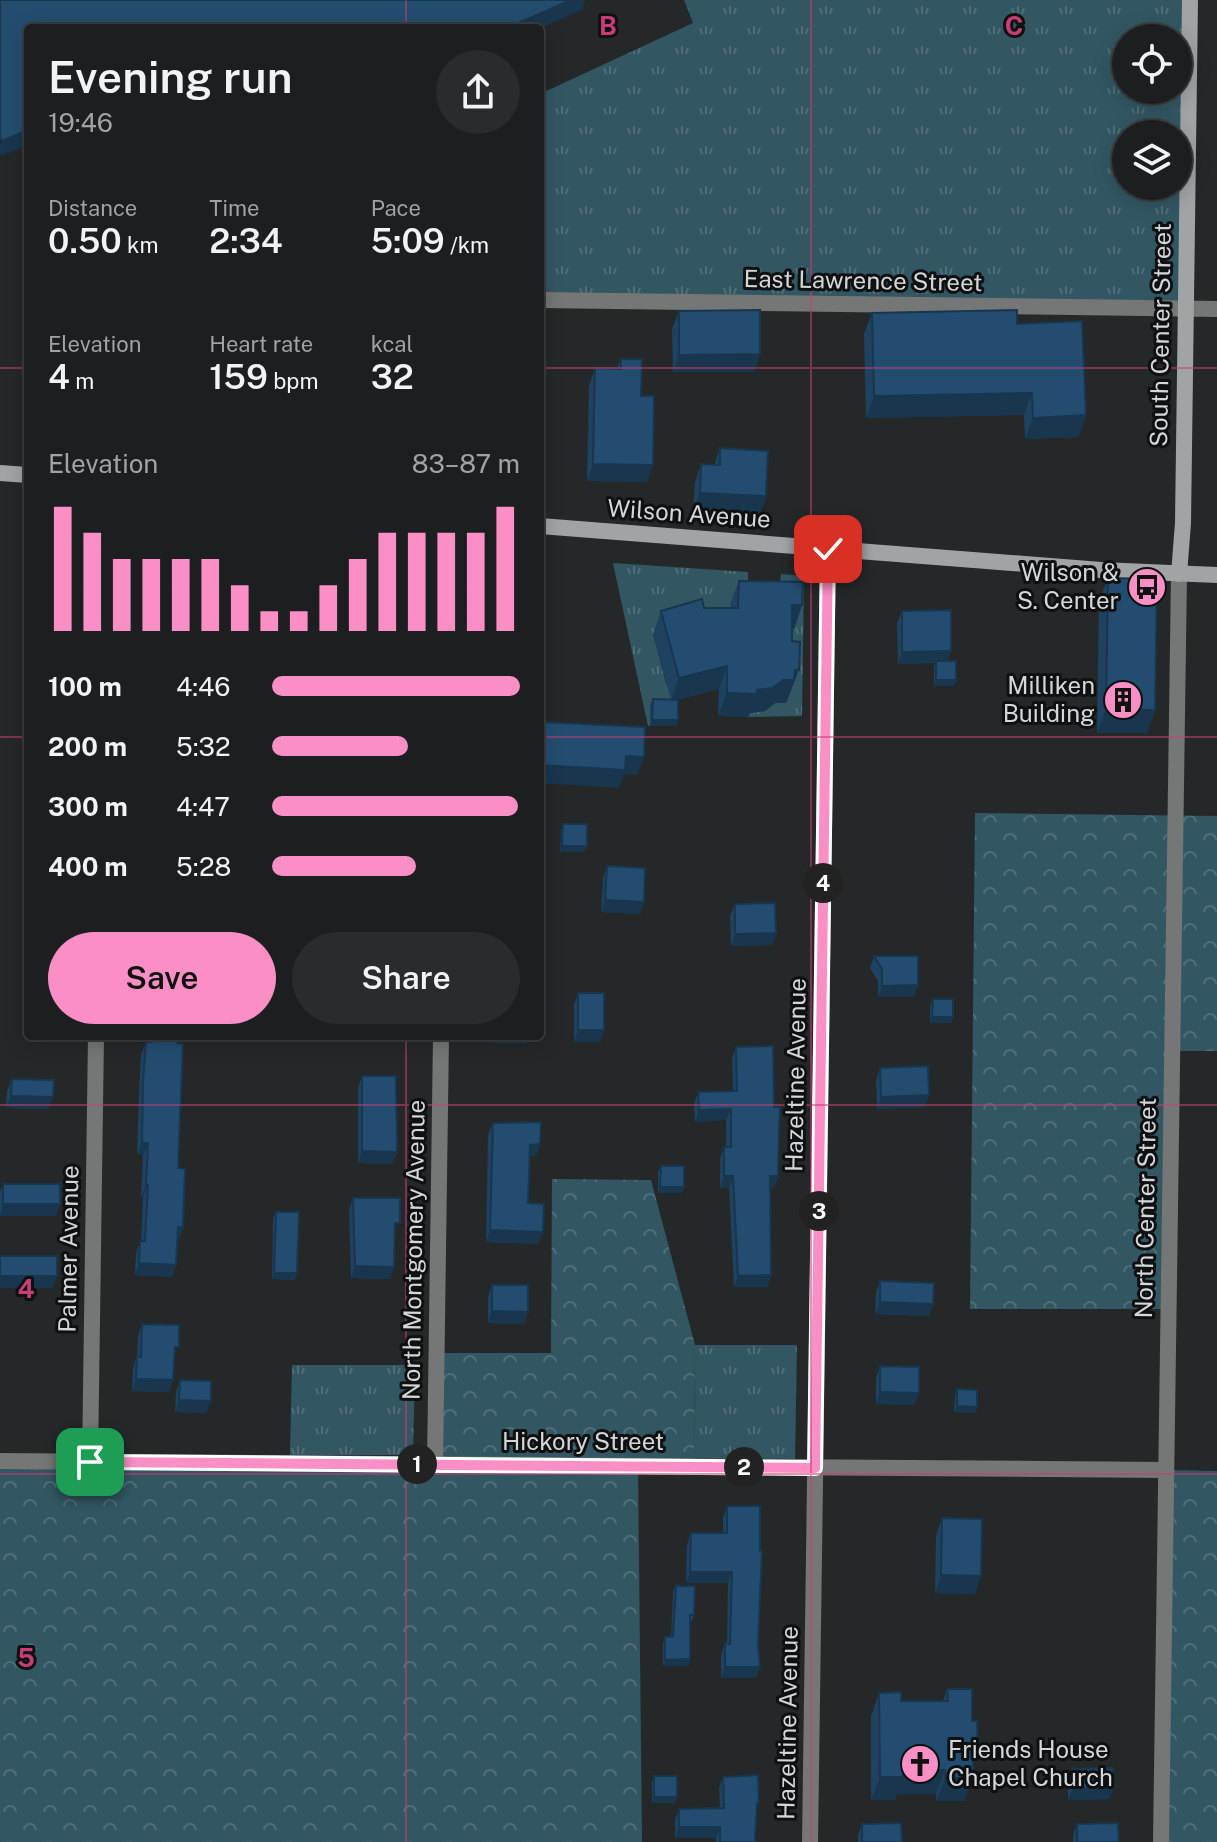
<!DOCTYPE html>
<html lang="en">
<head>
<meta charset="utf-8">
<style>
  body { margin:0; font-family:"Public Sans",sans-serif; background:#292b2c; color:#f1f3f6; height:100vh; display:flex; flex-direction:column; font-size:30px; white-space:nowrap }
  * { box-sizing:border-box; margin:0 }
  p { font-size:26px; color:#a0a2a4 }
  .icon { flex:none; width:44px; height:44px; fill:none; stroke:currentColor; stroke-width:2; stroke-linecap:round; stroke-linejoin:round }
  .map { position:relative; flex:1; overflow:hidden }
  .panel { position:absolute; left:24px; top:24px; width:520px; height:1016px; display:flex; flex-direction:column; background:#1c1e1f; border-radius:8px; box-shadow:0 4px 20px #0003,0 0 0 2px #3a3c3d }
  .panel>* { flex:none }
  .fabs { position:absolute; left:1112px; top:24px; display:grid; gap:16px }
  .fabs a { display:grid; place-items:center; width:80px; height:80px; border-radius:50%; background:#1c1e1f; box-shadow:0 4px 20px #0003,0 0 0 2px #3a3c3d; font-size:40px }
  .pin { position:absolute; display:grid; place-items:center; width:68px; height:68px; color:#fff; margin:-34px; border-radius:16px; box-shadow:0 4px 12px #0006 }
  .km { position:absolute; width:40px; height:40px; margin:-20px; border-radius:50%; background:#222; color:#fff; font-size:22px; line-height:40px; text-align:center }
  .round { display:grid; place-items:center; flex:none; width:84px; height:84px; border-radius:42px; background:#292b2c }
  .overview { display:flex; align-items:center; justify-content:space-between; height:136px; padding:0 24px }
  h1 { font-size:44px; font-weight:600; line-height:60px }
  .metrics { display:grid; grid-template-columns:repeat(3,1fr); gap:12px; height:136px; padding:8px 24px }
  .metrics div { display:grid; align-content:center }
  .metrics b { font-size:34px; font-weight:600 }
  .metrics small { font-size:22px; font-weight:400 }
  .metrics p { font-size:22px }
  .chart { height:224px; padding:16px 24px }
  .chart p { display:flex; justify-content:space-between }
  .chart svg { width:100%; height:144px; margin-top:8px; stroke:#fa8fc6; stroke-width:6 }
  .primary-button { display:flex; gap:16px; margin-top:auto; padding:16px 24px }
  .primary-button a { flex:1; height:92px; border-radius:48px; background:#fa8fc6; color:#111; font-size:32px; font-weight:600; line-height:92px; text-align:center }
  .primary-button a+a { background:#292b2c; color:#f1f3f6 }
  ul { padding:0 24px; list-style:none; font-size:26px }
  li { display:grid; grid-template-columns:128px 96px 1fr; align-items:center; height:60px }
  li i { height:20px; border-radius:10px; background:#fa8fc6 }
  .map>svg:first-child { display:block }
  .grass { fill:url(#grass-tufts); fill-rule:evenodd }
  .forest { fill:url(#forest-crowns) }
  .lines { fill:none; stroke-linecap:round; stroke-linejoin:round }
  .street { stroke:#757676; stroke-width:16 }
  .secondary { stroke:#a1a4a4; stroke-width:16 }
  .wall { fill:#1e4260 }
  .shaded-wall { fill:#18364e }
  .building { fill:#234d70; stroke:#18364e; stroke-width:2 }
  .route-casing { stroke:#fff; stroke-width:16 }
  .route { stroke:#fa8fc6; stroke-width:10 }
  .grid { fill:none; stroke:#c63e74; stroke-width:2; stroke-opacity:0.55 }
  .labels { text-anchor:middle; stroke-width:6; stroke-linejoin:round; paint-order:stroke }
  .street-label { font-size:24px; fill:#d4d6d7; stroke:#0f1011 }
  .poi-label { font-size:24px; fill:#d4d6d7; stroke:#0f1011; text-anchor:end }
  .grid-label { font-size:26px; text-anchor:middle; font-weight:bold; fill:#c63e74; stroke:#0f1011; stroke-width:6; stroke-linejoin:round; paint-order:stroke }
</style>
</head>
<body>
<div class="map">
<svg width="1217" height="1842" viewBox="0 0 1217 1842">
  <defs>
    <pattern id="grass-tufts" width="24" height="20" patternUnits="userSpaceOnUse" patternTransform="scale(2)"><rect width="24" height="20" fill="#325763"/><path d="M3 7l-1-3M5 7V3M7 7l1-3M15 17l-1-3M17 17v-4M19 17l1-3" fill="none" stroke="#4f6e79"/></pattern>
    <pattern id="forest-crowns" width="20" height="18" patternUnits="userSpaceOnUse" patternTransform="scale(2)"><rect width="20" height="18" fill="#325763"/><path d="M2 6a3 3 0 1 1 6 0M12 15a3 3 0 1 1 6 0" fill="none" stroke="#4f6e79"/></pattern>
  </defs>
  <rect width="100%" height="100%" fill="#252829"/>
  <g class="grass">
    <path d="M684,0H1190L1185,309L540,300V94L693,23ZM1126,38H1178V90H1126ZM1126,134H1178V186H1126Z"/>
    <path d="M613,563L748,572V604L730,624L653,634L666,683L678,699L676,706H651L650,726H648Z"/>
    <path d="M781,574L804,576L802,716L748,717V708L765,711L775,703H786L778,605Z"/>
    <path d="M695,1345H797L795,1459L694,1458Z"/>
    <path d="M292,1365H415L413,1455H290Z"/>
  </g>
  <g class="forest">
    <path d="M975,813L1217,816V1051H1173L1169,1309H970Z"/>
    <path d="M552,1179L651,1180L695,1345L694,1458L638,1466L642,1842H0V1461L435,1464L437,1353H551Z"/>
    <path d="M1166,1470L1217,1471V1842H1161Z"/>
  </g>
  <g class="lines">
    <g class="street">
      <path d="M540,300L1217,309"/>
      <path d="M0,1461L1166,1470"/>
      <path d="M90,1462L96,1036"/>
      <path d="M435,1464L441,1036"/>
      <path d="M810,1842L828,549"/>
      <path d="M1161,1842L1179,574"/>
    </g>
    <g class="secondary">
      <path d="M0,473L28,475"/>
      <path d="M540,526L1101,570L1217,575"/>
      <path d="M1179,574L1183,523L1190,0"/>
    </g>
  </g>
  <g class="wall">
    <path d="M679,311L760,354L754,372H673L672,329Z"/>
    <path d="M872,313L1017,324L1086,415L1078,437L1025,439L1024,415L866,418L864,334Z"/>
    <path d="M621,359L647,482L587,481L589,386L595,368L617,369Z"/>
    <path d="M720,448L766,496L760,514L693,511L695,482L701,464L714,465Z"/>
    <path d="M1108,578L1155,710L1147,733H1097L1099,601Z"/>
    <path d="M739,581L802,605L794,629H792L791,693H790L786,703H775L765,711L750,713L748,717L718,716L719,689L676,700L678,720L676,726H650V705L653,699L671,700L653,634L661,611L704,608H730V604Z"/>
    <path d="M902,611L956,680L954,686H934V667L935,663L898,664L897,623Z"/>
    <path d="M28,784V843H24Z"/>
    <path d="M563,824L584,852H560L561,830Z"/>
    <path d="M607,866L644,902L640,914L601,912L603,878Z"/>
    <path d="M28,871V917L25,916Z"/>
    <path d="M735,904L776,933L772,945L731,946L730,916Z"/>
    <path d="M874,956L914,997H878V981L870,968Z"/>
    <path d="M578,993L604,1030L600,1042H574V1005Z"/>
    <path d="M933,999L953,1017L951,1023H930V1005Z"/>
    <path d="M148,1036H177L178,1168L183,1227L179,1239H177L176,1265L172,1277L135,1275L136,1253L140,1241H141L143,1197H141L143,1155L137,1154L139,1093L141,1054L146,1042H148Z"/>
    <path d="M736,1047L774,1107L778,1176L774,1188H770L771,1275L767,1287H734L729,1188H720V1158L724,1147H726V1120L695,1122L694,1104L698,1092L733,1091L732,1059Z"/>
    <path d="M880,1068L925,1107L877,1109L876,1080Z"/>
    <path d="M362,1076L397,1152L392,1164L358,1163V1088Z"/>
    <path d="M12,1079L49,1109L6,1108L7,1091Z"/>
    <path d="M493,1123L540,1144L536,1156H529L528,1203L538,1244L486,1242L488,1135Z"/>
    <path d="M661,1166L684,1187L682,1193H658V1172Z"/>
    <path d="M3,1184L56,1216H0V1192Z"/>
    <path d="M353,1198L395,1234L390,1279L351,1278L349,1210Z"/>
    <path d="M276,1212L295,1280L272,1279L273,1218Z"/>
    <path d="M880,1281L933,1304L929,1316L875,1314L876,1293Z"/>
    <path d="M492,1285L524,1324L488,1323V1297Z"/>
    <path d="M142,1324L174,1359L173,1380L169,1392L132,1391L133,1368L137,1357L138,1336Z"/>
    <path d="M880,1366L919,1393L914,1405L876,1404V1378Z"/>
    <path d="M180,1380L206,1413L175,1412L176,1392Z"/>
    <path d="M957,1389L977,1407L975,1413L954,1412L955,1395Z"/>
    <path d="M727,1506L758,1644L760,1667L756,1678H721V1655L725,1643L727,1644L728,1583H686L687,1545L691,1533H723V1518Z"/>
    <path d="M942,1518L975,1594L935,1593L936,1536Z"/>
    <path d="M676,1586L694,1615L692,1621H690V1659L688,1666H663V1643L665,1637H671L673,1592Z"/>
    <path d="M947,1689L973,1762V1778L964,1801H936V1794H897L895,1800H871V1716L879,1693L901,1701H943Z"/>
    <path d="M1072,1769L1114,1787L1109,1799L1068,1800V1781Z"/>
    <path d="M654,1776L675,1803H652V1782Z"/>
    <path d="M723,1777L759,1802L756,1811L755,1842H716V1838H675V1820L679,1809L720,1808L719,1788Z"/>
    <path d="M862,1824L902,1842H858V1835Z"/>
    <path d="M1077,1824L1119,1842H1073V1835Z"/>
  </g>
  <g class="shaded-wall">
    <path d="M571,0H585L582,10L540,28H507Z"/>
    <path d="M28,130V145L0,156V145L2,141Z"/>
    <path d="M760,354L754,372H673L679,355Z"/>
    <path d="M1032,393L1024,415L866,418L874,396Z"/>
    <path d="M1086,415L1078,437L1025,439L1033,418Z"/>
    <path d="M593,464L653,465L647,482L587,481Z"/>
    <path d="M700,493L766,496L760,514L693,511Z"/>
    <path d="M792,605H802L794,629L784,628Z"/>
    <path d="M951,651L947,663L898,664L902,652Z"/>
    <path d="M727,666L719,689L671,701L679,678Z"/>
    <path d="M795,670H799L786,703H775L765,711L750,713L748,717L718,716L727,693L757,690Z"/>
    <path d="M936,680H956L954,686H934Z"/>
    <path d="M1106,709L1155,710L1147,733H1097Z"/>
    <path d="M652,720H678L676,726H650Z"/>
    <path d="M626,756L644,757L637,775L624,774L619,788L540,783V765Z"/>
    <path d="M562,846H587L584,852H560Z"/>
    <path d="M605,900L644,902L640,914L601,912Z"/>
    <path d="M776,933L772,945L731,946L735,934Z"/>
    <path d="M918,985L914,997H878L882,986Z"/>
    <path d="M932,1017H953L951,1023H930Z"/>
    <path d="M578,1030H604L600,1042H574Z"/>
    <path d="M234,1036H257V1038Z"/>
    <path d="M494,1036H530L527,1044L491,1043Z"/>
    <path d="M929,1095L925,1107L877,1109L881,1097Z"/>
    <path d="M11,1096L53,1097L49,1109L6,1108Z"/>
    <path d="M731,1109L726,1120L695,1122L699,1110Z"/>
    <path d="M142,1143H148L143,1155L137,1154Z"/>
    <path d="M540,1144L536,1156L525,1157L530,1145Z"/>
    <path d="M362,1151L397,1152L392,1164L358,1163Z"/>
    <path d="M724,1176H733L729,1188H720Z"/>
    <path d="M770,1176H778L774,1188H766Z"/>
    <path d="M146,1185H148L143,1197H141Z"/>
    <path d="M660,1187H684L682,1193H658Z"/>
    <path d="M3,1204H60L56,1216H0Z"/>
    <path d="M178,1227H183L179,1239H174Z"/>
    <path d="M490,1230L543,1232L538,1244L486,1242Z"/>
    <path d="M139,1263L176,1265L172,1277L135,1275Z"/>
    <path d="M355,1266L394,1267L390,1279L351,1278Z"/>
    <path d="M274,1273H297L295,1280L272,1279Z"/>
    <path d="M771,1275L767,1287H734L738,1276Z"/>
    <path d="M0,1276H57L52,1288H0Z"/>
    <path d="M880,1302L933,1304L929,1316L875,1314Z"/>
    <path d="M492,1311L528,1312L524,1324L488,1323Z"/>
    <path d="M136,1379L173,1380L169,1392L132,1391Z"/>
    <path d="M880,1392L919,1393L914,1405L876,1404Z"/>
    <path d="M179,1400L211,1401L206,1413L175,1412Z"/>
    <path d="M957,1406L977,1407L975,1413L954,1412Z"/>
    <path d="M690,1572H732L728,1583H686Z"/>
    <path d="M941,1575L981,1576L975,1594L935,1593Z"/>
    <path d="M690,1659L688,1666H663L665,1660Z"/>
    <path d="M725,1667H760L756,1678H721Z"/>
    <path d="M973,1749L978,1750L969,1773Z"/>
    <path d="M945,1770L936,1794H897L895,1800H871L880,1777L903,1771Z"/>
    <path d="M945,1778H973L964,1801H936Z"/>
    <path d="M1114,1787L1109,1799L1068,1800L1073,1788Z"/>
    <path d="M654,1797H677L675,1803H652Z"/>
    <path d="M679,1827H720L716,1838H675Z"/>
  </g>
  <g class="building">
    <path d="M0,0H571L507,28H28V130L2,141L0,137Z"/>
    <path d="M760,310V354L679,355V311Z"/>
    <path d="M1017,310V324L1082,321L1086,415L1033,418L1032,393L874,396L872,313Z"/>
    <path d="M621,359H642L641,396H654L653,465L593,464L595,368L621,369Z"/>
    <path d="M720,448L768,451L766,496L700,493L701,464L720,465Z"/>
    <path d="M1108,578L1157,579L1155,710L1106,709Z"/>
    <path d="M739,581L803,582L802,605H792V641L800,642L799,670H795L794,680H783L773,688L757,690V694L727,693V666L679,678L661,611L702,599L704,608H738Z"/>
    <path d="M951,610V651L902,652V611Z"/>
    <rect x="936" y="661" width="20" height="19"/>
    <path d="M653,699L678,700V720H652Z"/>
    <path d="M540,722L645,727L644,757L626,756L625,770L540,765Z"/>
    <path d="M563,824H587V846H562Z"/>
    <path d="M607,866L645,868L644,902L605,900Z"/>
    <path d="M775,903L776,933L735,934V904Z"/>
    <path d="M874,956H918V985L882,986V969Z"/>
    <rect x="578" y="993" width="26" height="37"/>
    <path d="M933,999H953V1017H932Z"/>
    <path d="M152,1036H177V1043L183,1044L178,1168L185,1169L183,1227H178L176,1265L139,1263L140,1241H145L148,1185H146L148,1143H142L143,1081L146,1042H152Z"/>
    <path d="M773,1046L774,1107H780L779,1133L778,1176H770L771,1275L738,1276L733,1176H724V1147H731V1109L699,1110L698,1092L737,1091L736,1047Z"/>
    <path d="M928,1066L929,1095L881,1097L880,1068Z"/>
    <path d="M362,1076H396L397,1152L362,1151Z"/>
    <path d="M12,1079L54,1080L53,1097L11,1096Z"/>
    <path d="M541,1122L540,1144L530,1145L528,1203L544,1204L543,1232L490,1230L493,1123Z"/>
    <path d="M661,1166H684V1187H660Z"/>
    <rect x="3" y="1184" width="57" height="20"/>
    <path d="M353,1198H400V1223H395L394,1267L355,1266Z"/>
    <path d="M276,1212H299L297,1273H274Z"/>
    <rect x="0" y="1256" width="57" height="20"/>
    <path d="M880,1281L934,1283L933,1304L880,1302Z"/>
    <path d="M492,1285H528V1312L492,1311Z"/>
    <path d="M142,1324L179,1325V1347H175L173,1380L136,1379L137,1357H141Z"/>
    <path d="M880,1366L919,1367V1393L880,1392Z"/>
    <path d="M180,1380L211,1381V1401L179,1400Z"/>
    <path d="M957,1389L977,1390V1407L957,1406Z"/>
    <path d="M727,1506H760V1551H762L758,1644L760,1667H725V1643L730,1644L732,1572H690L691,1533H727Z"/>
    <path d="M942,1518L982,1519L981,1576L941,1575Z"/>
    <path d="M676,1586H695L694,1615H690V1659L665,1660V1637L673,1636Z"/>
    <path d="M947,1689H972V1721H977L978,1750L973,1749V1778H945V1770L903,1771V1777H880L879,1693L901,1692V1701H948Z"/>
    <path d="M1113,1768L1114,1787L1073,1788L1072,1769Z"/>
    <path d="M758,1775L759,1802L757,1803L755,1842H720V1827H679V1809L724,1808L723,1777Z"/>
    <rect x="654" y="1776" width="23" height="21"/>
    <path d="M901,1823L902,1842H862V1824Z"/>
    <path d="M1118,1823L1119,1842H1077V1824Z"/>
  </g>
  <g class="lines">
    <g class="route-casing">
      <path id="route" d="M90,1462L815,1468L828,549"/>
    </g>
    <use href="#route" class="route"/>
  </g>
  <path class="grid" d="M406,0V28M811,0V1842M0,368H28M540,368H1217M0,737H28M540,737H1217M406,1036V1842M0,1105H1217M0,1474H1217"/>
  <defs>
    <g id="bus-disc" transform="scale(2)"><circle r="9.5" fill="#fa8fc6" stroke="#0f1011"/><path d="M-5-6H5V4H4V6H2V4H-2V6H-4V4H-5ZM-3.5-4V0h7V-4ZM-3.5 1.2v1.5H-2V1.2ZM2 1.2v1.5H3.5V1.2Z" fill="#111"/></g>
    <g id="building-disc" transform="scale(2)"><circle r="9.5" fill="#fa8fc6" stroke="#0f1011"/><path d="M-4-6H4V6H1V3H-1V6H-4ZM-2.5-4.3h1.7v1.8h-1.7ZM.8-4.3h1.7v1.8H.8ZM-2.5-1h1.7V.8h-1.7ZM.8-1h1.7V.8H.8Z" fill="#111"/></g>
    <g id="church-disc" transform="scale(2)"><circle r="9.5" fill="#fa8fc6" stroke="#0f1011"/><path d="M-1.2-6h2.4v3.5h3.3v2.4h-3.3V6h-2.4V-.1h-3.3v-2.4h3.3Z" fill="#111"/></g>
  </defs>
  <g fill-rule="evenodd">
    <use href="#bus-disc" x="1147" y="587"/>
    <use href="#building-disc" x="1123" y="700"/>
    <use href="#church-disc" x="920" y="1764"/>
  </g>
  <g class="labels">
    <g class="street-label">
      <text transform="translate(863 281) rotate(1)" y="8">East Lawrence Street</text>
      <text transform="translate(1161 335) rotate(-89)" y="8">South Center Street</text>
      <text transform="translate(689 514) rotate(4)" y="8">Wilson Avenue</text>
      <text transform="translate(796 1075) rotate(-89)" y="8">Hazeltine Avenue</text>
      <text transform="translate(1146 1208) rotate(-89)" y="8">North Center Street</text>
      <text transform="translate(69 1249) rotate(-89)" y="8">Palmer Avenue</text>
      <text transform="translate(414 1250) rotate(-89)" y="8">North Montgomery Avenue</text>
      <text x="583" y="1450">Hickory Street</text>
      <text transform="translate(788 1723) rotate(-89)" y="8">Hazeltine Avenue</text>
    </g>
    <g class="poi-label">
      <text x="1119" y="581">Wilson &amp;<tspan x="1119" dy="28">S. Center</tspan></text>
      <text x="1095" y="694">Milliken<tspan x="1095" dy="28">Building</tspan></text>
      <text x="948" y="1758" text-anchor="start">Friends House<tspan x="948" dy="28">Chapel Church</tspan></text>
    </g>
  </g>
  <g class="grid-label">
    <text x="608" y="35">B</text>
    <text x="1014" y="35">C</text>
    <text x="26" y="1298">4</text>
    <text x="26" y="1667">5</text>
  </g>
</svg>
<div class="fabs">
<a><svg class="icon" aria-label="locate" viewBox="0 0 24 24"><circle cx="12" cy="12" r="6"/><path d="M12 2v4M12 18v4M2 12h4M18 12h4"/></svg></a>
<a><svg class="icon" aria-label="layers" viewBox="0 0 24 24"><path d="M12 4l9 5-9 5-9-5zM3 14l9 5 9-5"/></svg></a>
</div>
<div class="pin" style="left:90px;top:1462px;background:#1e9e55"><svg class="icon" aria-label="arrive" viewBox="0 0 24 24"><path d="M6 21V4h12l-3 4 3 4H6"/></svg></div>
<div class="pin" style="left:828px;top:549px;background:#d93025"><svg class="icon" aria-label="check" viewBox="0 0 24 24"><path d="M5 12l5 5 9-10"/></svg></div>
<b class="km" style="left:417px;top:1464px">1</b>
<b class="km" style="left:744px;top:1467px">2</b>
<b class="km" style="left:819px;top:1211px">3</b>
<b class="km" style="left:823px;top:883px">4</b>
<section class="panel">
<div class="overview"><div><h1>Evening run</h1><p>19:46</p></div><a class="round"><svg class="icon" aria-label="share" viewBox="0 0 24 24"><path d="M12 15V3M7 8l5-5 5 5M5 13v7h14v-7"/></svg></a></div>
<div class="metrics">
<div><p>Distance</p><b>0.50<small> km</small></b></div>
<div><p>Time</p><b>2:34</b></div>
<div><p>Pace</p><b>5:09<small> /km</small></b></div>
</div>
<div class="metrics">
<div><p>Elevation</p><b>4<small> m</small></b></div>
<div><p>Heart rate</p><b>159<small> bpm</small></b></div>
<div><p>kcal</p><b>32</b></div>
</div>
<div class="chart"><p><span>Elevation</span>83–87 m</p>
<svg viewBox="0 0 160 44" preserveAspectRatio="none"><path d="M5 44V6M15 44V14M25 44V22M35 44V22M45 44V22M55 44V22M65 44V30M75 44V38M85 44V38M95 44V30M105 44V22M115 44V14M125 44V14M135 44V14M145 44V14M155 44V6"/></svg>
</div>
<ul>
<li><b>100 m</b>4:46<i style="width:100%"></i></li>
<li><b>200 m</b>5:32<i style="width:55%"></i></li>
<li><b>300 m</b>4:47<i style="width:99%"></i></li>
<li><b>400 m</b>5:28<i style="width:58%"></i></li>
</ul>
<div class="primary-button"><a>Save</a><a>Share</a></div>
</section>
</div>
</body>
</html>
